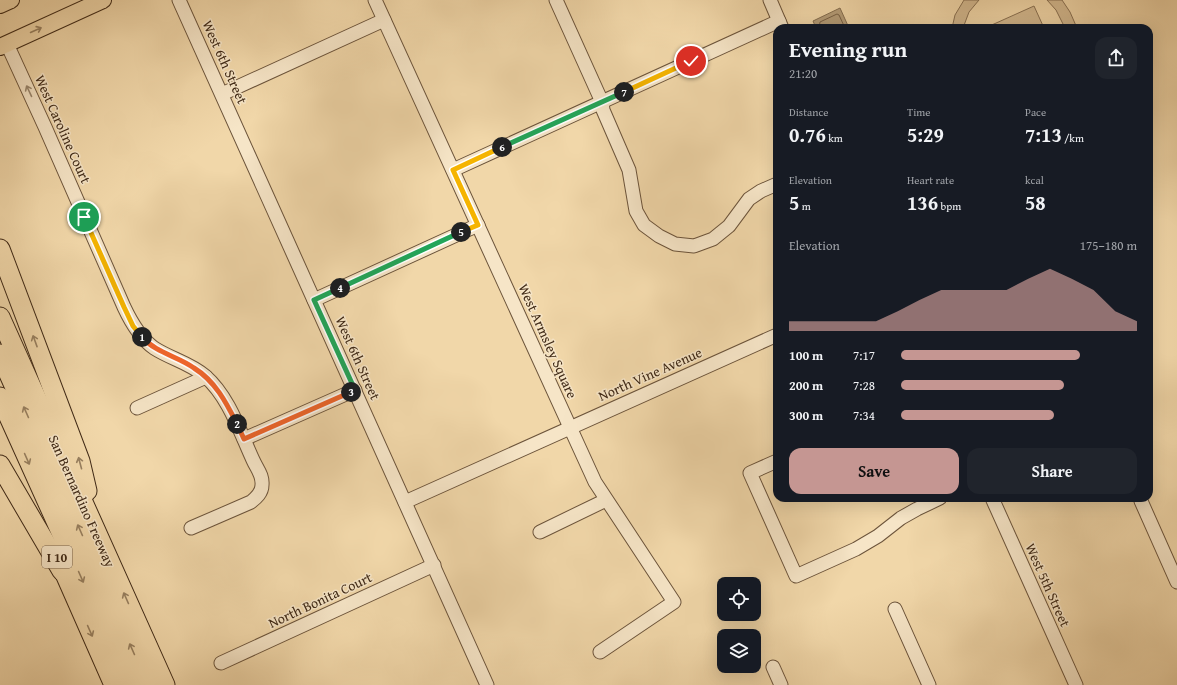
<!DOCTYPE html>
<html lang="en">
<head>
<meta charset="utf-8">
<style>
  body { margin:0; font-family:"Gentium Book Plus",serif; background:#20242c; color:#f1f3f6; height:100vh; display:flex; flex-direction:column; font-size:15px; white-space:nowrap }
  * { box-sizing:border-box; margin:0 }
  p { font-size:13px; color:#9ea1a6 }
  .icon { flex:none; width:22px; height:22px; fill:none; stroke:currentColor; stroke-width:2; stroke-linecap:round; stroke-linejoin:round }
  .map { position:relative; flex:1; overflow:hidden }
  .drawer { position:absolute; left:773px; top:24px; width:380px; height:478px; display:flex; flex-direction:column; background:#171b24; border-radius:12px; box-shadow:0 4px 16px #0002 }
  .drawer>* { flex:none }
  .fabs { position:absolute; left:717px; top:577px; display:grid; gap:8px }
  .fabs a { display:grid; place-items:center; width:44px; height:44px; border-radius:8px; background:#171b24; box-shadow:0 4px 16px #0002; font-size:20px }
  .pin { position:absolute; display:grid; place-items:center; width:34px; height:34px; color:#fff; margin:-17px; border:2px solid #fff; border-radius:50%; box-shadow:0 1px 4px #0007 }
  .km { position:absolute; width:20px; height:20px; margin:-10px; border-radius:50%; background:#222; color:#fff; font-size:11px; line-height:20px; text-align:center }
  .round { display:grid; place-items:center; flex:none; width:42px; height:42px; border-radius:12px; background:#20242c }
  .overview { display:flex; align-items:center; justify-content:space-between; height:68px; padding:0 16px }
  h1 { font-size:22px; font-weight:700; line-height:30px }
  .metrics { display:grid; grid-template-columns:repeat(3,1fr); gap:6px; height:68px; padding:4px 16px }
  .metrics div { display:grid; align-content:center }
  .metrics b { font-size:20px; font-weight:700 }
  .metrics small { font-size:11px; font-weight:400 }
  .metrics p { font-size:11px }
  .chart { height:112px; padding:8px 16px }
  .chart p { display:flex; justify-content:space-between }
  .chart svg { width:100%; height:72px; margin-top:4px; fill:#c59692; opacity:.7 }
  .primary-button { display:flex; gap:8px; margin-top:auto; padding:8px 16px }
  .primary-button a { flex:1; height:46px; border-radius:12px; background:#c59692; color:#111; font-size:16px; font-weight:700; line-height:46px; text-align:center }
  .primary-button a+a { background:#20242c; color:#f1f3f6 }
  ul { padding:0 16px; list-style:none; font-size:13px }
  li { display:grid; grid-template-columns:64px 48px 1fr; align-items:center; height:30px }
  li i { height:10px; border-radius:5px; background:#c59692 }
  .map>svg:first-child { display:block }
  .green { fill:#d3b990; stroke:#897153 }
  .water { fill:#b49c77; stroke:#856e50 }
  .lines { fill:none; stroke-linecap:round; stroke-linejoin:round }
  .shore { stroke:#7a6246; stroke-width:1 }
  .minor-casing { stroke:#6c543b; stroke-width:15 }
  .major-casing { stroke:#3f2916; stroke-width:18 }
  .highway-casing { stroke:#3f2916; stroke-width:21 }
  .minor { stroke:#f6e5c7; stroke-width:13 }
  .major { stroke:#f1d7a9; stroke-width:16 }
  .highway { stroke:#f1d7a9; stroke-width:19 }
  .oneway { stroke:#988060 }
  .oneway2 { stroke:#9a876e }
  .split-1-casing { stroke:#fff; stroke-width:8 }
  .split-2-casing { stroke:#fff; stroke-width:8 }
  .split-3-casing { stroke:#fff; stroke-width:8 }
  .split-4-casing { stroke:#fff; stroke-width:8 }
  .split-5-casing { stroke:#fff; stroke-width:8 }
  .split-6-casing { stroke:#fff; stroke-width:8 }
  .split-7-casing { stroke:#fff; stroke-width:8 }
  .split-8-casing { stroke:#fff; stroke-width:8 }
  .split-1 { stroke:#f5b400; stroke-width:5 }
  .split-2 { stroke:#f0652b; stroke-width:5 }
  .split-3 { stroke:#f0652b; stroke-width:5 }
  .split-4 { stroke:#22a559; stroke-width:5 }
  .split-5 { stroke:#22a559; stroke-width:5 }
  .split-6 { stroke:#f5b400; stroke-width:5 }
  .split-7 { stroke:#22a559; stroke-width:5 }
  .split-8 { stroke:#f5b400; stroke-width:5 }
  .labels { text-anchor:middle; stroke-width:3; stroke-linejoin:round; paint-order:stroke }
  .shield { fill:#f6e5c7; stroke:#76614b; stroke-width:1 }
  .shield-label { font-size:13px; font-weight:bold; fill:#3f2916 }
  .street-label { font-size:14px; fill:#3f2916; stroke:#f6e5c7 }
</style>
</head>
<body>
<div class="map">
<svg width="1177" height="685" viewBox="0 0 1177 685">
  <rect width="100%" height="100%" fill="#f1d7a9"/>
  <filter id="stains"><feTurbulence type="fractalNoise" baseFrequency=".005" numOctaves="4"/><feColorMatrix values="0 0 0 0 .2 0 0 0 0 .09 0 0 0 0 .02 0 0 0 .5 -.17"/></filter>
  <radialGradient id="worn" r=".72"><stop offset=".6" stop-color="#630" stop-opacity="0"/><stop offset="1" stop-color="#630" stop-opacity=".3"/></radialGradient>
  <g class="green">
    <path d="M964,0H979L969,12L963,28H952L955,15Z"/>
    <path d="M1047,0H1062L1070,12L1077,28H1065L1056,10Z"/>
    <path d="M1034,6L1044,28H985Z"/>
  </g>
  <path class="water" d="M840,8L849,28H816L813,21Z"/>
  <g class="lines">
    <path class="shore" d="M819,28L820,22L837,14L839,15L845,28"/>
    <g class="minor-casing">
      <g id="minor">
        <path d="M179,0L487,685"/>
        <path d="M375,0L595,482L674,602L600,652"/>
        <path d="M556,0L602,102L603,110L629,170L636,211L644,225L659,236L675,244L694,246L713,239L729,226L749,199L761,191L777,184"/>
        <path d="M770,0L782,28"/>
        <path d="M7,44L45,127L124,307C131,322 140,338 154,348C171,359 190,363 205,376C229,397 240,432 253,460C257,469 263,475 262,485C262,493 256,498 251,502L191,528"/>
        <path d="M222,94L384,20"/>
        <path d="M453,170L779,21"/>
        <path d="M314,300L478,225"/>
        <path d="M137,408L206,377"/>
        <path d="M244,439L355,390"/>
        <path d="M777,461L750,473L796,576L856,549L878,536L901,518L917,509L940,498"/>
        <path d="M992,498L1076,685"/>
        <path d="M1141,501L1177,582"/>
        <path d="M405,502L777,335"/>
        <path d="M540,532L606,500"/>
        <path d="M895,609L929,685"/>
        <path d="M221,663L434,565"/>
        <path d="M773,667L781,685"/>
      </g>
    </g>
    <g class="major-casing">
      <g id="major">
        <path d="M0,5L11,0"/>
        <path d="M0,47L103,0"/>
      </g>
    </g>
    <g class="highway-casing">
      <g id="highway">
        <path d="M0,249L80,461L87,491"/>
        <path d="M0,317L165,685"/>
        <path d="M0,354L148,685"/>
        <path d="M0,397L130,685"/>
        <path d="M0,465L62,571"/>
        <path d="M58,558L114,685"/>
      </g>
    </g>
    <use href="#minor" class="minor"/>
    <use href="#major" class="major"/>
    <use href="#highway" class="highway"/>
  </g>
  <defs><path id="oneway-shaft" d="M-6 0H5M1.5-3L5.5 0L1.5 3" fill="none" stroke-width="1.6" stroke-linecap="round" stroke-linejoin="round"/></defs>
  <g class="oneway">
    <use href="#oneway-shaft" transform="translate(36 30) rotate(-24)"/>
    <use href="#oneway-shaft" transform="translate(35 341) rotate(-110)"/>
    <use href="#oneway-shaft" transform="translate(26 412) rotate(-114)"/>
    <use href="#oneway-shaft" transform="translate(27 459) rotate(66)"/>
    <use href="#oneway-shaft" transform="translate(80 463) rotate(-105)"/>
    <use href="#oneway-shaft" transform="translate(80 530) rotate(-114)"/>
    <use href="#oneway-shaft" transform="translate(81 577) rotate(66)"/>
    <use href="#oneway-shaft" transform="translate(126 598) rotate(-114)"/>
    <use href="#oneway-shaft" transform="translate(90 631) rotate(66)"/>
    <use href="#oneway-shaft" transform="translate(132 649) rotate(-114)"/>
  </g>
  <use class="oneway2" href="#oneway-shaft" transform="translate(29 91) rotate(-115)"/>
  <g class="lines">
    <g class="split-1-casing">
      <path id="split-1" d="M84,217L124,307L133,326L142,337"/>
    </g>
    <g class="split-2-casing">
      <path id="split-2" d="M142,337C156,353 177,356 194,368C215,381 226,402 237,424"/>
    </g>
    <g class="split-3-casing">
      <path id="split-3" d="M237,424L244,439L351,392"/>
    </g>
    <g class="split-4-casing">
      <path id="split-4" d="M340,288L314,300L355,390L351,392"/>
    </g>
    <g class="split-5-casing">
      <path id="split-5" d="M340,288L461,232"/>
    </g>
    <g class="split-6-casing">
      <path id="split-6" d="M461,232L478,225L453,170L502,147"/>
    </g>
    <g class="split-7-casing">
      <path id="split-7" d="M502,147L624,92"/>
    </g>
    <g class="split-8-casing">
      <path id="split-8" d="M624,92L691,61"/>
    </g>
    <use href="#split-1" class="split-1"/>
    <use href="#split-2" class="split-2"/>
    <use href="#split-3" class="split-3"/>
    <use href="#split-4" class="split-4"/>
    <use href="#split-5" class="split-5"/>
    <use href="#split-6" class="split-6"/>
    <use href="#split-7" class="split-7"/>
    <use href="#split-8" class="split-8"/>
  </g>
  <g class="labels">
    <rect class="shield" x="42" y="546" width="30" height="22" rx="3"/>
    <g class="shield-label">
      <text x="57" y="562">I 10</text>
    </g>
    <g class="street-label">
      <text transform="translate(225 62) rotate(66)" y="5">West 6th Street</text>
      <text transform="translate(63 129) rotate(66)" y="5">West Caroline Court</text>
      <text transform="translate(548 341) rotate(66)" y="5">West Armsley Square</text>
      <text transform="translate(358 358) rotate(66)" y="5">West 6th Street</text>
      <text transform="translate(650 374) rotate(-24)" y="5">North Vine Avenue</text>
      <text transform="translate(82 501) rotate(66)" y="5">San Bernardino Freeway</text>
      <text transform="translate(1048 585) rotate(66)" y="5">West 5th Street</text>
      <text transform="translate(320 600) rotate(-25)" y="5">North Bonita Court</text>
    </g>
  </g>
  <rect width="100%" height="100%" filter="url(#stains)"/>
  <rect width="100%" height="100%" fill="url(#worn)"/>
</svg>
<div class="fabs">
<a><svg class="icon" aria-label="locate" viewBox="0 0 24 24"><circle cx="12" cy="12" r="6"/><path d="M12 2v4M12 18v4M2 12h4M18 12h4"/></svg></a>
<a><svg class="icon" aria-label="layers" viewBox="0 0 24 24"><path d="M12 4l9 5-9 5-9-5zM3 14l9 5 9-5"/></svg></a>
</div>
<div class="pin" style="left:84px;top:217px;background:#1e9e55"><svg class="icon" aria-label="arrive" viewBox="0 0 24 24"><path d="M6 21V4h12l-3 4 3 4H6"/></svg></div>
<div class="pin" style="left:691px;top:61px;background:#d93025"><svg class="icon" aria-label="check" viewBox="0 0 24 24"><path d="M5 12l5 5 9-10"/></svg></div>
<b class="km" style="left:142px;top:337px">1</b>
<b class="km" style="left:237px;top:424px">2</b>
<b class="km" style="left:351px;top:392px">3</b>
<b class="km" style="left:340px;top:288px">4</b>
<b class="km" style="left:461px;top:232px">5</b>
<b class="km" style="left:502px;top:147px">6</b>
<b class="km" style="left:624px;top:92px">7</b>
<section class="drawer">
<div class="overview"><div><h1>Evening run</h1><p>21:20</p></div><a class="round"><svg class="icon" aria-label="share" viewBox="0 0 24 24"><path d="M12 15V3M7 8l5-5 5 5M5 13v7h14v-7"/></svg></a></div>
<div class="metrics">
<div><p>Distance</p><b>0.76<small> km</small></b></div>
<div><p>Time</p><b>5:29</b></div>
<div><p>Pace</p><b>7:13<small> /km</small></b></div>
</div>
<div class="metrics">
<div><p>Elevation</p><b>5<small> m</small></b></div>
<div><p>Heart rate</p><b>136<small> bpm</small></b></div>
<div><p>kcal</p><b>58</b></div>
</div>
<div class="chart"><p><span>Elevation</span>175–180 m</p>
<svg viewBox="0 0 160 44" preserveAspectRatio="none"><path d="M0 44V38L10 38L20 38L30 38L40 38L50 32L60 25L70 19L80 19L90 19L100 19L110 12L120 6L130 12L140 19L150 32L160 38V44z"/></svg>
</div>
<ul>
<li><b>100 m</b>7:17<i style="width:76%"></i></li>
<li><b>200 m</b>7:28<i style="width:69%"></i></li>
<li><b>300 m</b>7:34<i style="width:65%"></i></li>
</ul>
<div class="primary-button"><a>Save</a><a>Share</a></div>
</section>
</div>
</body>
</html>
